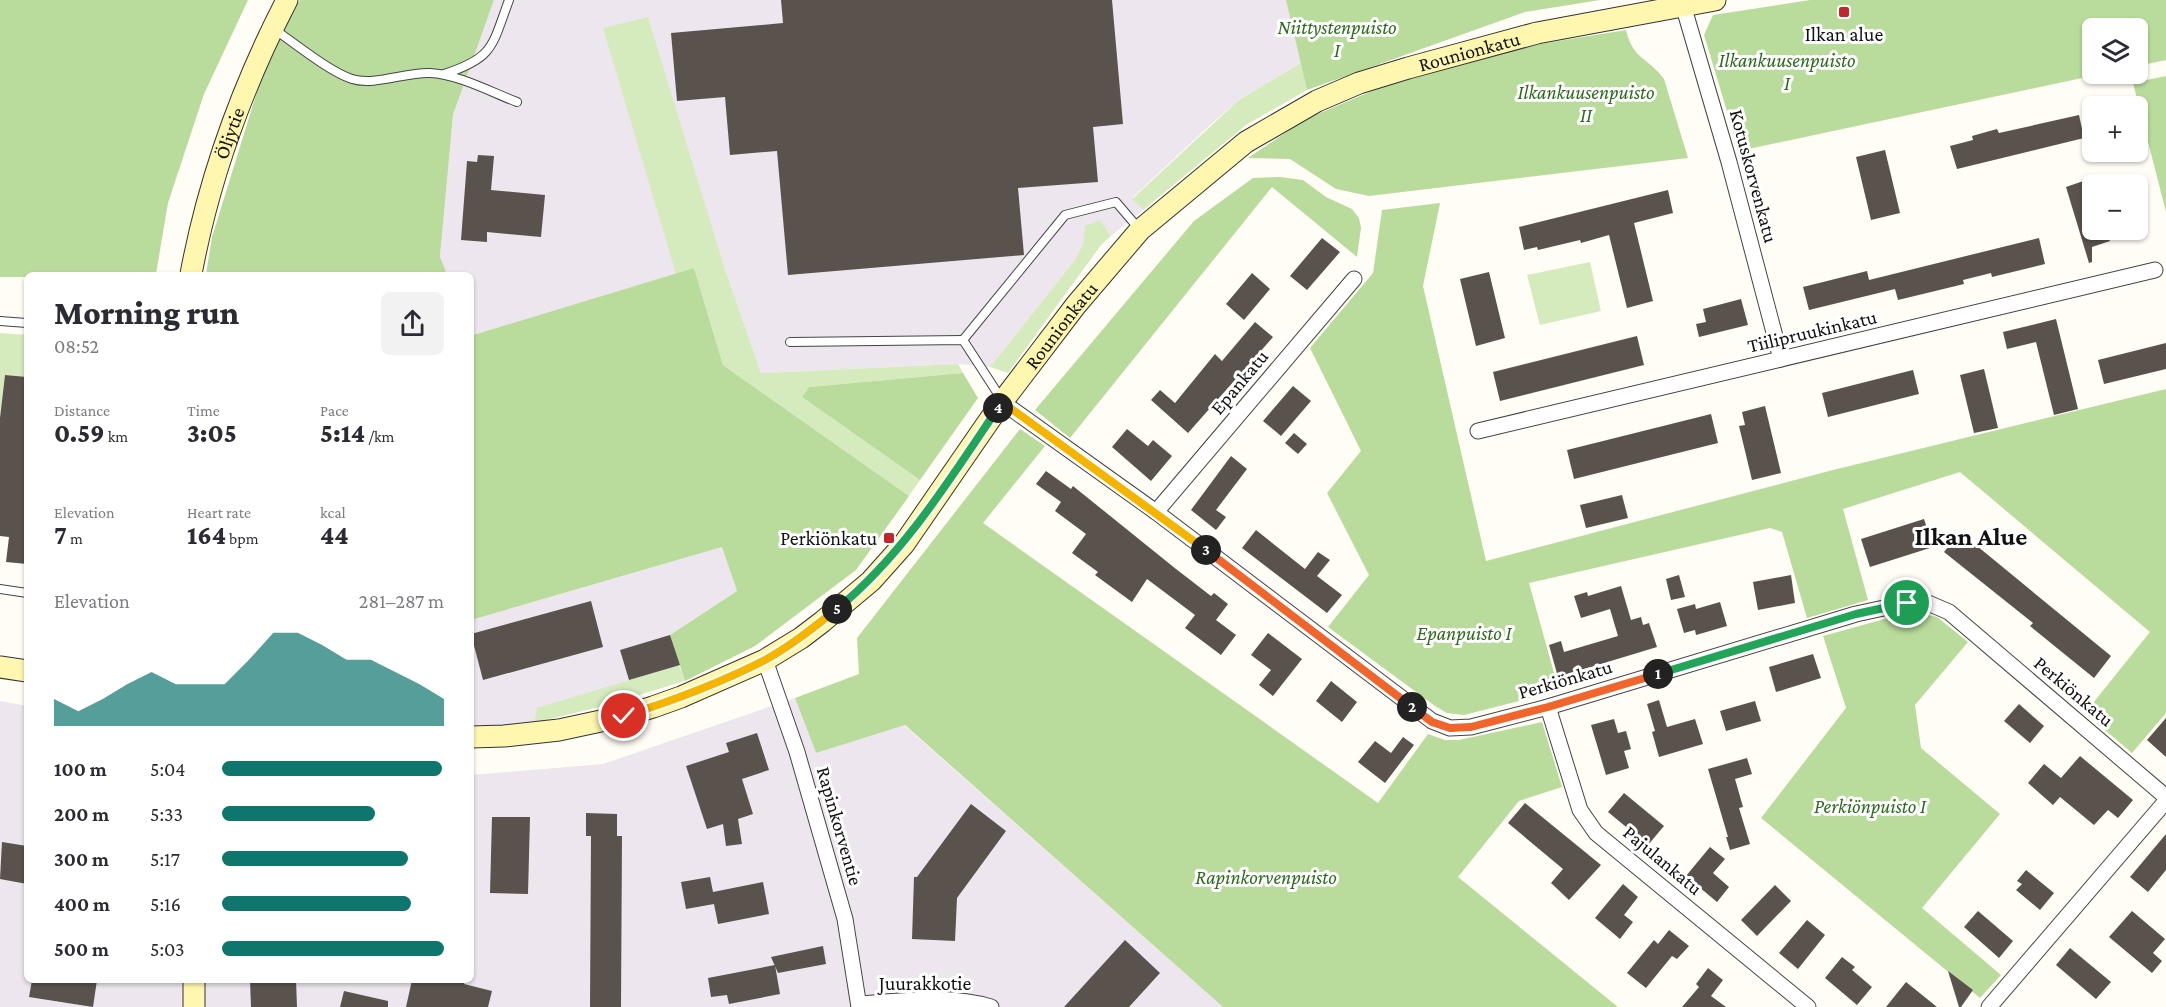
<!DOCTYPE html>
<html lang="en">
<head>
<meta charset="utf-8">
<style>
  body { margin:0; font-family:"Crimson Pro",serif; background:#f2f2f3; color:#2b2b33; height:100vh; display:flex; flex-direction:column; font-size:22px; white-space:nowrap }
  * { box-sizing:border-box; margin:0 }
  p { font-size:20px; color:#7c7c81 }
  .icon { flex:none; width:33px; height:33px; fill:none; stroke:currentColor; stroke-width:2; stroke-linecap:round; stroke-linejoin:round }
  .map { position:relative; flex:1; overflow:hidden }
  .drawer { position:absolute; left:24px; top:272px; width:450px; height:711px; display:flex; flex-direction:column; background:#fff; border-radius:9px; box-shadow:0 2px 4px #0004 }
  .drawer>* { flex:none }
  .tools { position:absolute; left:2082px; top:18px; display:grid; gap:12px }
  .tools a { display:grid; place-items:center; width:66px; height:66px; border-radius:9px; background:#fff; box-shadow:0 2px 4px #0004; font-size:30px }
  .pin { position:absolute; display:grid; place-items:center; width:51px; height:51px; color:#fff; margin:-26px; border:3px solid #fff; border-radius:50%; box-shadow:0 2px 6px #0007 }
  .km { position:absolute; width:30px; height:30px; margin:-15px; border-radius:50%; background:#222; color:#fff; font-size:16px; line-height:30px; text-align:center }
  .round { display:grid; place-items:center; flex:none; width:63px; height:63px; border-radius:9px; background:#f2f2f3 }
  .headline { display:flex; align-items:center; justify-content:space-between; height:102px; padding:0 30px }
  h1 { font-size:33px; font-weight:800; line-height:45px }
  .metrics { display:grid; grid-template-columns:repeat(3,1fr); gap:9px; height:102px; padding:6px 30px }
  .metrics div { display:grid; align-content:center }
  .metrics b { font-size:26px; font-weight:800 }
  .metrics small { font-size:16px; font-weight:400 }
  .metrics p { font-size:16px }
  .chart { height:168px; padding:12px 30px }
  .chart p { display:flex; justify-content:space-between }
  .chart svg { width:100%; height:108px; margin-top:6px; fill:#0f766e; opacity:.7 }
  ul { padding:0 30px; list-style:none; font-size:20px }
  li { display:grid; grid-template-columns:96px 72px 1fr; align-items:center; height:45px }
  li i { height:15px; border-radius:8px; background:#0f766e }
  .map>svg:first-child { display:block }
  .industrial { fill:#eee6ef }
  .green { fill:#d5ebbd }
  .forest { fill:#b9dc9c }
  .building { fill:#5a524d }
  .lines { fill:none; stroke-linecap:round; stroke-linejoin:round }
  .service-casing { stroke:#444; stroke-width:10 }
  .minor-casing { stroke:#444; stroke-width:17 }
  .secondary-casing { stroke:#333; stroke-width:23 }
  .service { stroke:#fff; stroke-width:8 }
  .minor { stroke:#fff; stroke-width:15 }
  .secondary { stroke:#fff6b0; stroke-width:21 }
  .split-1-casing { stroke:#fff; stroke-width:12 }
  .split-2-casing { stroke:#fff; stroke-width:12 }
  .split-3-casing { stroke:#fff; stroke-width:12 }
  .split-4-casing { stroke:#fff; stroke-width:12 }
  .split-5-casing { stroke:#fff; stroke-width:12 }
  .split-6-casing { stroke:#fff; stroke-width:12 }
  .split-1 { stroke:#22a559; stroke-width:8 }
  .split-2 { stroke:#f0652b; stroke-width:8 }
  .split-3 { stroke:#f0652b; stroke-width:8 }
  .split-4 { stroke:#f5b400; stroke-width:8 }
  .split-5 { stroke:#22a559; stroke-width:8 }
  .split-6 { stroke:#f5b400; stroke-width:8 }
  .poi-dot { fill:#c4262e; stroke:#fff; stroke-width:2 }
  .labels { text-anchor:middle; stroke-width:6; stroke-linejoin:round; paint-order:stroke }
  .park-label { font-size:20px; font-style:italic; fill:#2f6b1f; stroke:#fff }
  .poi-label { font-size:20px; fill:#111; stroke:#fff }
  .street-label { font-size:20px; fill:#111; stroke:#fff }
  .district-label { font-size:26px; font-weight:bold; fill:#111; stroke:#fff }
</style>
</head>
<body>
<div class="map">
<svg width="2166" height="1007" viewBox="0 0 2166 1007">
  <rect width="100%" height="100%" fill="#fffdf5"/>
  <g class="industrial">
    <path d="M494,0H1286L1301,63L1239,100L1209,126L1132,198L1143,210L1111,236L1100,220L1074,261L990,367L958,364L761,373L722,260L473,335L471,330V274H447L440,258L453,115Z"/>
    <path d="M722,547L737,591L670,635L680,665L534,723L471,728V620Z"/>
    <path d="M795,698L816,753L904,725L1223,1007H0V701L27,706V980H471V775L603,764Z"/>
  </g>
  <g class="green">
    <path d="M648,17L722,260L761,373L958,364L963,373L809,387L802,397L920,480L909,496L723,365L694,268L676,274L603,28Z"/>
    <path d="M1301,63L1307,90L1246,125L1143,210L1132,199L1239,100Z"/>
    <path d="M1100,220L1111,236L1101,245L1008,373L990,367L1074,261L1083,245L1085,226Z"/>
    <path d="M1590,262L1601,311L1540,325L1527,275Z"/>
    <path d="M0,333L27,335V377L5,375L0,418Z"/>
    <path d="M679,665L685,681L599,707L534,723L537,708Z"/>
  </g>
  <g class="forest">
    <path d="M0,0H248L204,94L168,203L156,274H27V277H0Z"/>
    <path d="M300,0H494L453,115L440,257L447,274H206L212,237L265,66Z"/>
    <path d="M1286,0H1600L1525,12L1307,90Z"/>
    <path d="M1810,0H2166V60L2138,66V28H2092V74H2101L1739,151L1704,35L1713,15Z"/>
    <path d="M1626,30C1633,60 1648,57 1664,79L1688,158L1369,196L1336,189L1290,159L1248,158L1306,119L1414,73L1528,46Z"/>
    <path d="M2166,76V212L2133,83Z"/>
    <path d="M1280,177L1303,180L1326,197L1352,209L1359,218L1361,228L1357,257L1272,187L1070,438L1035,410L1194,221L1253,178Z"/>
    <path d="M1440,203L1423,286L1486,561L1833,470L2166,389V713L2132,753L2085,713L2150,632L1960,472L1843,509L1868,600L1807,618L1782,532L1770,528L1529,583L1559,691L1464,715L1447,713L1435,706L1328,627L1369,575L1327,493L1361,451L1310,348L1373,273L1382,210Z"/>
    <path d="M694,268L723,365L909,496L856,570L755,646L685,681L670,635L737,591L722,547L471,620V330L473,335Z"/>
    <path d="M963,373L978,398L920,480L802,397L809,387Z"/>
    <path d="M1020,429L1045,446L983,523L1378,803L1428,734L1445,740H1459L1542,722L1562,787L1519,801L1458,877L1618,1007H1223L905,725L816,753L795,698L859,674L857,638Z"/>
    <path d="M1918,613L1937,617L1968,642L1915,705L1921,748L2000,814L1922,908L2001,975L1980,998L1761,818L1846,708L1823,636L1899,615Z"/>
  </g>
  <g class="building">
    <path d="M781,0H1112L1123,124L1093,127L1098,182L1018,188L1024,255L788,275L777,151L730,155L725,97L677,101L671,33L783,23Z"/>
    <path d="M2079,115L2084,138L1957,169L1950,146L1973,140L1972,136L1997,129L1999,133Z"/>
    <path d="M1885,150L1900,213L1871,220L1856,157Z"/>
    <path d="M478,155L494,156L491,190L545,195L541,237L487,232V242L461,240L467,161L477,162Z"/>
    <path d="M2092,178V230H2106L2110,241L2092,247V262L2089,263L2066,187Z"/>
    <path d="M1668,190L1673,213L1634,223L1653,301L1627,308L1609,235L1581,243L1580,240L1538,250L1537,247L1524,250L1519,227Z"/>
    <path d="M1322,238L1340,252L1307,290L1290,276Z"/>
    <path d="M2039,238L2045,264L1992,277L1991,273L1963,280L1964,284L1898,300L1895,289L1809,310L1803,287L1867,271L1869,280Z"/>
    <path d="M1489,272L1505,338L1476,346L1460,279Z"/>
    <path d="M1252,273L1270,289L1244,320L1226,304Z"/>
    <path d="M1741,299L1748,325L1699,337L1696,324L1706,322L1703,309Z"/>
    <path d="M2056,319L2078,409L2054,415L2036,342L2007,349L2003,332Z"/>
    <path d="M1255,322L1273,337L1188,433L1151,400L1160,390L1175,403L1215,354L1222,361Z"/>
    <path d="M1637,336L1644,365L1500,401L1493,372Z"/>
    <path d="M2166,343V369L2104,384L2098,360Z"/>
    <path d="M1984,369L1998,428L1974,433L1960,375Z"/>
    <path d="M1913,370L1919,394L1828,417L1822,393Z"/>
    <path d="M5,375L27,377V564L6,562L9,537L0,536V418Z"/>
    <path d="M1293,386L1311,401L1281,436L1263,421Z"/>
    <path d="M1765,406L1781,473L1752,480L1739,426L1745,425L1742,412Z"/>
    <path d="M1711,414L1718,443L1574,479L1567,450Z"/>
    <path d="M1127,429L1148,446L1153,440L1172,456L1151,481L1112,447Z"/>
    <path d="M1294,433L1307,444L1298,454L1285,443Z"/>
    <path d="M1231,456L1247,469L1216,510L1226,517L1216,530L1191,510Z"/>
    <path d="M1046,471L1071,489L1073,486L1176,569L1211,596L1214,593L1228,604L1216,620L1236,635L1221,655L1185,628L1195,615L1147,579L1132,602L1095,575L1098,572L1072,553L1086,534L1055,511L1061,502L1036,484Z"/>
    <path d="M1622,495L1628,518L1586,528L1580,505Z"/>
    <path d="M1924,519L1933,547L1870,567L1861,539Z"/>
    <path d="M1256,530L1305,569L1318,552L1330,560L1317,576L1342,595L1327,613L1242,548Z"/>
    <path d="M1960,532L2111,656L2094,678L2030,626L2033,623L1944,552Z"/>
    <path d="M1679,575L1685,597L1671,600L1666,579Z"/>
    <path d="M1791,575L1795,603L1758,610L1753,582Z"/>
    <path d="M1621,586L1631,620L1641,617L1643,625L1649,623L1657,647L1558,677L1549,645L1561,641L1564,652L1618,636L1610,609L1581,618L1574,596L1587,592L1588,596Z"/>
    <path d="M591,601L603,647L483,680L471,634Z"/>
    <path d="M1720,602L1727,626L1696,635L1695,630L1684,633L1677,609L1695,604L1696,609Z"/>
    <path d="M1268,633L1302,659L1273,696L1259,685L1271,670L1251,655Z"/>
    <path d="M670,635L680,665L629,680L620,650Z"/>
    <path d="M1813,654L1821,678L1776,692L1769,667Z"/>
    <path d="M1331,681L1357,702L1342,722L1316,701Z"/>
    <path d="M1659,700L1667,727L1695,719L1703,744L1659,757L1652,732L1655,731L1647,704Z"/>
    <path d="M1755,701L1761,721L1726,731L1720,711Z"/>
    <path d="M2019,704L2044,726L2030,743L2004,721Z"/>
    <path d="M2166,718V757L2147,740Z"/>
    <path d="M1614,719L1618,733L1626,731L1631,749L1624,751L1629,768L1606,775L1591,725Z"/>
    <path d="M757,733L769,770L742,779L753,814L738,819L742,844L726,846L723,824L707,829L686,766L729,752L726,743Z"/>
    <path d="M1403,737L1414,745L1385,783L1358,762L1375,741L1391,753Z"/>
    <path d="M2080,756L2133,800L2118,818L2108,810L2094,825L2060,797L2053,805L2028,783L2044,764L2061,778Z"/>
    <path d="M1747,758L1752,774L1735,779L1743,807L1739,808L1750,844L1730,850L1726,837H1728L1708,769Z"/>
    <path d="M1624,793L1664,826L1648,845L1608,812Z"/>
    <path d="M1525,803L1601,865L1569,900L1551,883L1563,869L1508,823Z"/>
    <path d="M971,804L1006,831L957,898L955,941L912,939L914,877H917Z"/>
    <path d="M586,813L617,814V836H622L621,1007H590L591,836H586Z"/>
    <path d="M492,817H530L528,894L490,893Z"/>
    <path d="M2166,834V870L2148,892L2130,877Z"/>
    <path d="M2,842L27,846V884L0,879Z"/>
    <path d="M1710,847L1725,859L1713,873L1729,887L1717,902L1686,876Z"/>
    <path d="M2026,870L2054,893L2040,910L2016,890L2022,884L2017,881Z"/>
    <path d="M710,877L713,892L763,882L769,914L718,924L714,904L686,909L681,882Z"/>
    <path d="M1623,884L1638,897L1624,915L1633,922L1620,939L1595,918Z"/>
    <path d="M1775,885L1791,901L1757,936L1741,920Z"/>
    <path d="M1978,911L2013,941L1999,958L1964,927Z"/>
    <path d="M2132,911L2165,939L2153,953L2162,961L2152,973L2109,937Z"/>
    <path d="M1807,920L1825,935L1798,969L1779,953Z"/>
    <path d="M1669,930L1689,946L1677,959L1672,956L1646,988L1627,973L1654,940L1658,944Z"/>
    <path d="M1125,940L1160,973L1129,1007H1064Z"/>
    <path d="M823,946L826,964L778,973L771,957Z"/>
    <path d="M2070,948L2111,982L2096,999L2056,965Z"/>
    <path d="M1842,957L1855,967L1852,970L1872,987L1857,1005L1825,978Z"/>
    <path d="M775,965L780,994L729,1004L727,995L711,997L708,978Z"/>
    <path d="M1708,968L1723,980L1711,996L1726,1007H1682L1699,987L1696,984Z"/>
    <path d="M1948,971L1973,990L1961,1007H1959Z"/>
    <path d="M32,980H97L93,1007L29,997Z"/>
    <path d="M250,980H296L297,1007H251Z"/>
    <path d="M412,980H465L464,984L492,991L488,1007H406Z"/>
    <path d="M1906,982L1937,1007H1886Z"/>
    <path d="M344,991L388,1001V1007H340Z"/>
  </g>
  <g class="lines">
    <g class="service-casing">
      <g id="service">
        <path d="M274,29C294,43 330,72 352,79C374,86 406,72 430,73C457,74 491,92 517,102"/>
        <path d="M444,74C494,58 492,46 509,0"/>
        <path d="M0,321L27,323"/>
        <path d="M963,340L1065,215L1116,202L1140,230"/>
        <path d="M790,342L963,340L1002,400"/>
        <path d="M0,589L27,593"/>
      </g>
    </g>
    <g class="minor-casing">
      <g id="minor">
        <path d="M1683,5L1729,162L1781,359"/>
        <path d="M1002,402L1156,512L1432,721L1450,728L1471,727L1548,707L1856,614L1907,603H1928L1949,612L2166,797"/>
        <path d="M1478,431L2155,270"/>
        <path d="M1156,512L1354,279"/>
        <path d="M765,660L797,752L845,919L859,1007"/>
        <path d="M1548,707L1580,810L1596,833L1808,1007"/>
        <path d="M859,1004C902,1001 949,994 991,1007"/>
        <path d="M1989,1007L2166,801"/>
      </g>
    </g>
    <g class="secondary-casing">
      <g id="secondary">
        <path id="s1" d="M191,274C209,178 242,87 287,0"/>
        <path d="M0,667L27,671"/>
        <path id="s2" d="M471,737L504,736L559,730L624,716L653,707L681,697L765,660L801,638L822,622L871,581L904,544L1002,402L1076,305L1140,230L1246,142L1317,101L1359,83L1408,68L1537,33L1715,0"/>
        <path d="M194,980V1007"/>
      </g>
    </g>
    <use href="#service" class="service"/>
    <use href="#minor" class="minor"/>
    <use href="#secondary" class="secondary"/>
  </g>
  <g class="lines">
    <g class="split-1-casing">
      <path id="split-1" d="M1658,674L1856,614L1907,603"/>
    </g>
    <g class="split-2-casing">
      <path id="split-2" d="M1412,707L1432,722L1450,728L1471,727L1548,707L1658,674"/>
    </g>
    <g class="split-3-casing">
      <path id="split-3" d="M1206,550L1412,707"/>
    </g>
    <g class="split-4-casing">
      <path id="split-4" d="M998,408L1002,402L1206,550"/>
    </g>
    <g class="split-5-casing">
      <path id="split-5" d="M837,609C904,554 950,479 998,408"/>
    </g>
    <g class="split-6-casing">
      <path id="split-6" d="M624,716C672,701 720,683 765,660C791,646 814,627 837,609"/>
    </g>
    <use href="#split-1" class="split-1"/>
    <use href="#split-2" class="split-2"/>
    <use href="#split-3" class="split-3"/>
    <use href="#split-4" class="split-4"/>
    <use href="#split-5" class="split-5"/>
    <use href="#split-6" class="split-6"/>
  </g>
  <g class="poi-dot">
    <rect x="1838" y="6" width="12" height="12" rx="3"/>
    <rect x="883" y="532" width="12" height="12" rx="3"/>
  </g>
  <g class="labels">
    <g class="park-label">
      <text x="1337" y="34">Niittystenpuisto<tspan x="1337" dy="23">I</tspan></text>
      <text x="1787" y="67">Ilkankuusenpuisto<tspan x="1787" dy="23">I</tspan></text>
      <text x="1586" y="99">Ilkankuusenpuisto<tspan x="1586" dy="23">II</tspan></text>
      <text x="1464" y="640">Epanpuisto I</text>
      <text x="1870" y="813">Perkiönpuisto I</text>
      <text x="1266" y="884">Rapinkorvenpuisto</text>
    </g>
    <g class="poi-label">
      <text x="1844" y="41">Ilkan alue</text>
      <text x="877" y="545" text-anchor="end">Perkiönkatu</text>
    </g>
    <g class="street-label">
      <text dy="7" stroke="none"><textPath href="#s2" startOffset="1262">Rounionkatu</textPath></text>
      <text dy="7" stroke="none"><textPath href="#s1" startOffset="146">Öljytie</textPath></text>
      <text transform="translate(1754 176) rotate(75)" y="7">Kotuskorvenkatu</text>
      <text dy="7" stroke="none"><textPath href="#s2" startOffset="758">Rounionkatu</textPath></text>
      <text transform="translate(1812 331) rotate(-13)" y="7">Tiilipruukinkatu</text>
      <text transform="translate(1239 382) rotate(-50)" y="7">Epankatu</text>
      <text transform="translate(1565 679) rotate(-16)" y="7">Perkiönkatu</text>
      <text transform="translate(2074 691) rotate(40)" y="7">Perkiönkatu</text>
      <text transform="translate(840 826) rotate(74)" y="7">Rapinkorventie</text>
      <text transform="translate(1663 860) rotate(40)" y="7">Pajulankatu</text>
      <text x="925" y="990">Juurakkotie</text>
    </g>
    <g class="district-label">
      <text x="1971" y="545">Ilkan Alue</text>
    </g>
  </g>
</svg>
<div class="tools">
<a><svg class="icon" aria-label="layers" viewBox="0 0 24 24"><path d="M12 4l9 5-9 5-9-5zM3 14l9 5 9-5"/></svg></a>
<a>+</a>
<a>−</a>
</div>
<div class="pin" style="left:1907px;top:603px;background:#1e9e55"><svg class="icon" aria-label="arrive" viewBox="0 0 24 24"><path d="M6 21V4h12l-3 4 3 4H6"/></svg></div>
<div class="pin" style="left:624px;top:716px;background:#d93025"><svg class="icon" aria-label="check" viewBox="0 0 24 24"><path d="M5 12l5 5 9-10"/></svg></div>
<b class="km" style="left:1658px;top:674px">1</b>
<b class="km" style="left:1412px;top:707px">2</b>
<b class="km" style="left:1206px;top:550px">3</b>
<b class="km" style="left:998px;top:408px">4</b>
<b class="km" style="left:837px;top:609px">5</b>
<section class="drawer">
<div class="headline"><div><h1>Morning run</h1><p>08:52</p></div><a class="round"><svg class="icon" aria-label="share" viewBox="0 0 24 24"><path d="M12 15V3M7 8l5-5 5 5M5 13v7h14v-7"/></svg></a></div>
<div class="metrics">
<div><p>Distance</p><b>0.59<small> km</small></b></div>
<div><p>Time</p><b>3:05</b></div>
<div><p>Pace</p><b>5:14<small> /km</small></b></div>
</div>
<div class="metrics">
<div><p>Elevation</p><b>7<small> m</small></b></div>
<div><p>Heart rate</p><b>164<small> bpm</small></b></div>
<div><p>kcal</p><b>44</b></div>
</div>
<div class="chart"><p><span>Elevation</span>281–287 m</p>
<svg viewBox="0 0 160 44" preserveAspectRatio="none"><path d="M0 44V33L10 38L20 33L30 27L40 22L50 27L60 27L70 27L80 17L90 6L100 6L110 11L120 17L130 17L140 22L150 27L160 33V44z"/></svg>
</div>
<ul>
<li><b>100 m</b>5:04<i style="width:99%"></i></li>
<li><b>200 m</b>5:33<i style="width:69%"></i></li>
<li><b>300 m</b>5:17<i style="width:84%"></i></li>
<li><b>400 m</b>5:16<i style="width:85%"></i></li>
<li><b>500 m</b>5:03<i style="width:100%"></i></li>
</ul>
</section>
</div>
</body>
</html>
